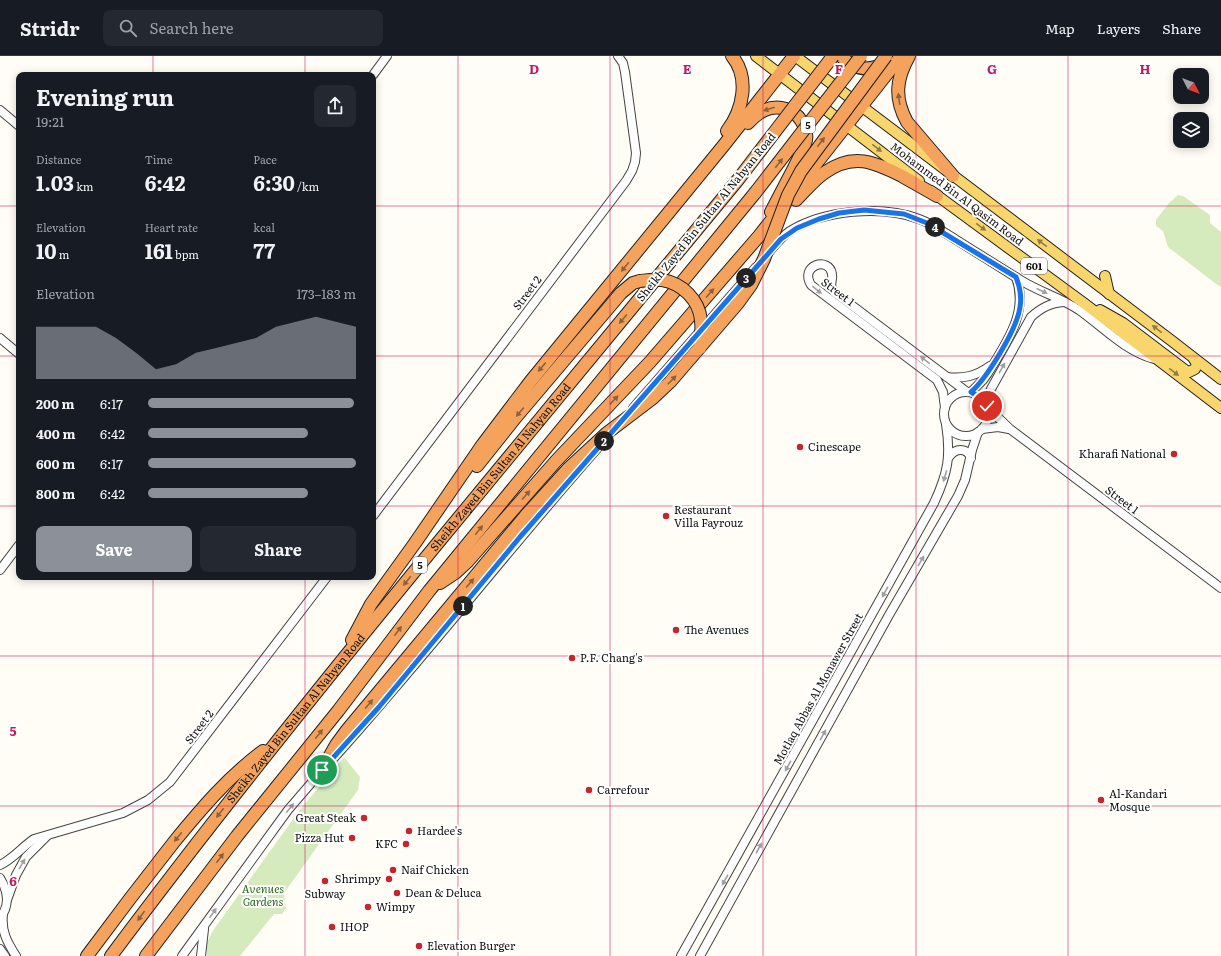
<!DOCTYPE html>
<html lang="en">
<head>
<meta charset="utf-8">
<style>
  body { margin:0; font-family:Literata,serif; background:#242831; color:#f1f3f6; height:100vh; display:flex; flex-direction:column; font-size:15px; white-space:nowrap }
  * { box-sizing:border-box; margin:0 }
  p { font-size:13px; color:#9ea1a6 }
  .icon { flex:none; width:22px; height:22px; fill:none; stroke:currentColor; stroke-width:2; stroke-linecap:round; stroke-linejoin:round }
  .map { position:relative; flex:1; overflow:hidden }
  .details { position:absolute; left:16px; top:16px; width:360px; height:508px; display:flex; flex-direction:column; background:#171b24; border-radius:8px; box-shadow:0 2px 10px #0003 }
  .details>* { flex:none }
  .needle { width:26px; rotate:132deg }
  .controls { position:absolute; left:1173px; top:12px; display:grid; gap:8px }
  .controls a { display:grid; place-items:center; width:36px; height:36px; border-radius:8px; background:#171b24; box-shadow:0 2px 10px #0003; font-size:20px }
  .pin { position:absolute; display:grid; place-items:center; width:34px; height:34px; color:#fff; margin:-17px; border:2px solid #fff; border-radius:50%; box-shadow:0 1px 4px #0007 }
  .km { position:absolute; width:20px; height:20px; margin:-10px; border-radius:50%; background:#222; color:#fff; font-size:11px; line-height:20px; text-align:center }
  .round { display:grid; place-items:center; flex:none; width:42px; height:42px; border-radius:8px; background:#242831 }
  .overview { display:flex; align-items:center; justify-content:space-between; height:68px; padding:0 20px }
  h1 { font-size:22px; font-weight:700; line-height:30px }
  .figures { display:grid; grid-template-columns:repeat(3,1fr); gap:6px; height:68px; padding:4px 20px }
  .figures div { display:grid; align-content:center }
  .figures b { font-size:20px; font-weight:700 }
  .figures small { font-size:11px; font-weight:400 }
  .figures p { font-size:11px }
  .chart { height:112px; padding:8px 20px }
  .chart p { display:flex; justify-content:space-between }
  .chart svg { width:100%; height:72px; margin-top:4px; fill:#8c9099; opacity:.7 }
  .action { display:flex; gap:8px; margin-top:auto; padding:8px 20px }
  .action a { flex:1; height:46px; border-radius:8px; background:#8c9099; color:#fff; font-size:16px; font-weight:700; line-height:46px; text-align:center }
  .action a+a { background:#242831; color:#f1f3f6 }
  ul { padding:0 20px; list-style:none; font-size:13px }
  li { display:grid; grid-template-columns:64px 48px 1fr; align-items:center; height:30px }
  li i { height:10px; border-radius:5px; background:#8c9099 }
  header { display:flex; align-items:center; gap:24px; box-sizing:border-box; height:56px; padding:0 20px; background:#171b24; border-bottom:1px solid #363941 }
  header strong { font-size:19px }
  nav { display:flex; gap:22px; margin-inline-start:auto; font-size:14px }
  .search { width:280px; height:36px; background:#242831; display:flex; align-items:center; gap:10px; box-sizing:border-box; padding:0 14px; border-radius:8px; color:#9ea1a6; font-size:15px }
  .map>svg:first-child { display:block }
  .green { fill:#d5ebbd }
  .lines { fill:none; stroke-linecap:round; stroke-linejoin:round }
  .tertiary-casing { stroke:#444; stroke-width:10 }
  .primary-casing { stroke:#222; stroke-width:12 }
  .motorway-casing { stroke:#222; stroke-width:14 }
  .tertiary { stroke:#fff; stroke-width:8 }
  .primary { stroke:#f9d66b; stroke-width:10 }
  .motorway { stroke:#f5a25d; stroke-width:12 }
  .motorway-bridge-casing { stroke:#222; stroke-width:14; stroke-linecap:butt }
  .motorway-bridge { stroke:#f5a25d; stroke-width:12 }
  .oneway { fill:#8e613b }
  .oneway2 { fill:#917d42 }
  .oneway3 { fill:#a0a0a0 }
  .route-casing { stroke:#fff; stroke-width:8 }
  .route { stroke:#1a73e8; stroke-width:5 }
  .grid { fill:none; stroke:#c2185b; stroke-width:1; stroke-opacity:0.55 }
  .poi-dot { fill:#c4262e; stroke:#fff; stroke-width:1.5 }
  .labels { text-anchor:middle; stroke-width:4; stroke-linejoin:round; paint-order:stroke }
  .shield { fill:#fff; stroke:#585858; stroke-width:1 }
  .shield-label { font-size:10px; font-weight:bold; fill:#111 }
  .street-label { font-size:11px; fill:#111; stroke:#fff }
  .poi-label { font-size:11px; fill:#111; stroke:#fff; text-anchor:start }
  .park-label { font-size:11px; font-style:italic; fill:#2f6b1f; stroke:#fff }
  .grid-label { font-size:13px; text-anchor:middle; font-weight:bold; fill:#c2185b; stroke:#fff; stroke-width:4; stroke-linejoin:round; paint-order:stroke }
</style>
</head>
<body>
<header>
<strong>Stridr</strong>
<div class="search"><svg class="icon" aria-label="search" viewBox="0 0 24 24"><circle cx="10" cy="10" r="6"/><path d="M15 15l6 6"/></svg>Search here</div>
<nav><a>Map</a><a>Layers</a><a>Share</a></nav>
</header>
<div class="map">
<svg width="1221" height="900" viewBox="0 0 1221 900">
  <rect width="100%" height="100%" fill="#fffdf5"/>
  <g class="green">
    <path d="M1178,139L1183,140L1210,159V167L1221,176V231L1215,227L1168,191L1163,175L1156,170V164L1169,147Z"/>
    <path d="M344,701L360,721L358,734L284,837L286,852L282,858H274L240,900H207L206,888L214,873L299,755Z"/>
  </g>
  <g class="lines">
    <g class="tertiary-casing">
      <g id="tertiary">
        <path d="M373,19L387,0"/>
        <path d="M0,54L19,70"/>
        <path d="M769,196C775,189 781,181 790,175C823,154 882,149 919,163C933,168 945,177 958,185C979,198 1001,212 1022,225C1040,236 1061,242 1079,254C1103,271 1125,295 1154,303"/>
        <path d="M0,282L19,298"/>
        <path d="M947,321C964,323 976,320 990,310"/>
        <path d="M971,336L983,324L988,317C1006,287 1029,257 1016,221"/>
        <circle cx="966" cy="358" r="22"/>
        <path d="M985,347L991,333L1031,261C1041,252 1050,247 1064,246"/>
        <path d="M987,351L1010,373L1221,532"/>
        <path d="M633,352L756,211"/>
        <path d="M945,352L943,336L937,324L811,229C799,209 829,200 832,218C833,222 831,226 831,230L834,236L967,336"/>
        <path d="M982,373L998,371L1009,373"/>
        <path d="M949,401C955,392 967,391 971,402"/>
        <path d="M373,460L626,125L632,115L635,106L636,97L625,16L623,7L618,0"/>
        <path d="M0,514L19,489"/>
        <path d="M333,703C424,602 507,495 597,393"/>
        <path d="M0,809C13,803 22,791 34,783L123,757L148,744L170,726L327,521"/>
        <path d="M0,822C8,835 10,850 0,862"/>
        <path d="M7,844L16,819L26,801L47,780"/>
        <path d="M3,858C1,875 7,886 16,900"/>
        <path d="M0,893L5,900"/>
        <path d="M182,900L288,754L325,711"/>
        <path d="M201,900L204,873"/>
        <path d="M681,900L934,447C948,417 951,400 946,368"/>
        <path d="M700,900L889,559L958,440L965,424L972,394L978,376"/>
      </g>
    </g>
    <g class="primary-casing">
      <g id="primary">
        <path d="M756,0L919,125"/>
        <path d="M795,0L1172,285L1221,323"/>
        <path d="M931,135L1085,248L1221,352"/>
        <path d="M1105,220L1109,238"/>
        <path d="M1100,254L1123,267L1185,314L1189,316L1195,313L1197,308L1194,303"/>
      </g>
    </g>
    <g class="motorway-casing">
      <g id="motorway">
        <path d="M841,0C854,14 868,16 885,7"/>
        <path d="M909,0C896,23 894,42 907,66L953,120"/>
        <path d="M748,67C758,56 770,48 786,53C798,56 808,71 806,84C804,94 798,103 794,112C786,127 779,141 771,156"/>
        <path d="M727,75C743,54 750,22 732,0"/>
        <path d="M796,144C805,135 814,124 824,117C853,96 874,106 902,120C914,127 925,133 937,140"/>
        <path d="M477,410L516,361L621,237L633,227L640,225"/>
        <path d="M440,527L455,517L468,505L556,405L650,306L759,180L901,0"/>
        <path d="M352,584L371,548L415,487L483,388L530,326L724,89L794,0"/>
        <path d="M322,714L336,689L347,674L527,458L568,413"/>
        <path d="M87,900C115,862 144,824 174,786C201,753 228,721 263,695"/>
        <path id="s1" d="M111,900C216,759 326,623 437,488C537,366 637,246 737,125"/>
        <path d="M146,900L237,780L338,655L429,535L755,137"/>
      </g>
    </g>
    <use href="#tertiary" class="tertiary"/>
    <use href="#primary" class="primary"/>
    <use href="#motorway" class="motorway"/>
    <g class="motorway-bridge-casing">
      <g id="motorway-bridge">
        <path d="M737,125L833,0"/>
        <path d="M755,137L861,0"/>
        <path d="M640,225C648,224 655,223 662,224C682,227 699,244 701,264C702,273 701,283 700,292"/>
        <path d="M568,413L607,377L653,342L670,326L738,247L751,229L764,203L788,139L801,115L886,0"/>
      </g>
    </g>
    <use href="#motorway-bridge" class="motorway-bridge"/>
  </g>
  <defs><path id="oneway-solid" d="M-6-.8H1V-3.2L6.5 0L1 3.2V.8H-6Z"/></defs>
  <g class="oneway">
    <use href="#oneway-solid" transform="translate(899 43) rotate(-98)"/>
    <use href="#oneway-solid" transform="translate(769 53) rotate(162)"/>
    <use href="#oneway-solid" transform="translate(821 86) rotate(-53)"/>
    <use href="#oneway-solid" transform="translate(779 107) rotate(-52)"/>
    <use href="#oneway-solid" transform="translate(625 211) rotate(129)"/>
    <use href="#oneway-solid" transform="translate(710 237) rotate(-49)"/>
    <use href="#oneway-solid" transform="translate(623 263) rotate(130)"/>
    <use href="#oneway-solid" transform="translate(542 311) rotate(130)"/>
    <use href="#oneway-solid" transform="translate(672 324) rotate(-46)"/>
    <use href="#oneway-solid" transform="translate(614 344) rotate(-47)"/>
    <use href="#oneway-solid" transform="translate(520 356) rotate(130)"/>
    <use href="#oneway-solid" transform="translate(526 439) rotate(-48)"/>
    <use href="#oneway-solid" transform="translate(479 474) rotate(-51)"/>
    <use href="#oneway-solid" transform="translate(407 525) rotate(129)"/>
    <use href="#oneway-solid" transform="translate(470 527) rotate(-50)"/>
    <use href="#oneway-solid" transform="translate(398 575) rotate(-53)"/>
    <use href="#oneway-solid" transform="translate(369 648) rotate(-50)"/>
    <use href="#oneway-solid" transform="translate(319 678) rotate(-51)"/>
    <use href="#oneway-solid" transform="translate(220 757) rotate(128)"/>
    <use href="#oneway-solid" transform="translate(178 781) rotate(129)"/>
    <use href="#oneway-solid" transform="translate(220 802) rotate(-53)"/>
    <use href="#oneway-solid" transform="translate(141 860) rotate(126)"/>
  </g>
  <g class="oneway2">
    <use href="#oneway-solid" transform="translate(877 92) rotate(38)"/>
    <use href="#oneway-solid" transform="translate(981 171) rotate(36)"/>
    <use href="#oneway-solid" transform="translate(1042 187) rotate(-143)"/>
    <use href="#oneway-solid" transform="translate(1157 273) rotate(-143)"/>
    <use href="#oneway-solid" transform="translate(1174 316) rotate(37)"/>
  </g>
  <g class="oneway3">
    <use href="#oneway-solid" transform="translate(817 234) rotate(39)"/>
    <use href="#oneway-solid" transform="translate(1042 235) rotate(25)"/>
    <use href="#oneway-solid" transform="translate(925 304) rotate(-143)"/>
    <use href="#oneway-solid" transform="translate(1002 312) rotate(-61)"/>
    <use href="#oneway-solid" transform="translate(945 420) rotate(106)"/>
    <use href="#oneway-solid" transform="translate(921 505) rotate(-60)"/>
    <use href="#oneway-solid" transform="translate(885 536) rotate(119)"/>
    <use href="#oneway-solid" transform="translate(823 679) rotate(-61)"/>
    <use href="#oneway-solid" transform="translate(788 710) rotate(119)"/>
    <use href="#oneway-solid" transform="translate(290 752) rotate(-51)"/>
    <use href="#oneway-solid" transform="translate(759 792) rotate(-61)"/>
    <use href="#oneway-solid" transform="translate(22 808) rotate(-60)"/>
    <use href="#oneway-solid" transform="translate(725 824) rotate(119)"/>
    <use href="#oneway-solid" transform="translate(213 857) rotate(-55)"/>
  </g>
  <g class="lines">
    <g class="route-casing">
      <path id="route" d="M322,714L379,651L520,481L781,183L797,172L819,163L839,157L864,154L904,158L927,167L1016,221C1020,231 1022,240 1020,251C1017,273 987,322 971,336L981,342L987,350"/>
    </g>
    <use href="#route" class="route"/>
  </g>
  <path class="grid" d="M153,0V19M305,0V19M458,0V900M610,0V900M763,0V900M916,0V900M1068,0V900M0,150H19M373,150H1221M0,300H19M373,300H1221M0,450H19M373,450H1221M153,521V900M305,521V900M0,600H1221M0,750H1221"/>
  <g class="poi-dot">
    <circle cx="800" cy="391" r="4"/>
    <circle cx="1174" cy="398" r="4"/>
    <circle cx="666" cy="460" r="4"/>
    <circle cx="676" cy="574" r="4"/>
    <circle cx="572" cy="602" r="4"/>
    <circle cx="589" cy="734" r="4"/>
    <circle cx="1101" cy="744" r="4"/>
    <circle cx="364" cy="762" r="4"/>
    <circle cx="409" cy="775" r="4"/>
    <circle cx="352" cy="782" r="4"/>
    <circle cx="406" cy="788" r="4"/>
    <circle cx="393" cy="814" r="4"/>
    <circle cx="389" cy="823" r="4"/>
    <circle cx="325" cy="825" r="4"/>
    <circle cx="397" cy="837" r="4"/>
    <circle cx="368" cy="851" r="4"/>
    <circle cx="332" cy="871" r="4"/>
    <circle cx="419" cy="890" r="4"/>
  </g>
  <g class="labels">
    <g class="shield">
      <rect x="801" y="61" width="14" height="16" rx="3"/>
      <rect x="1021" y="202" width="26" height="16" rx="3"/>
      <rect x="413" y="501" width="14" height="16" rx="3"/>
    </g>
    <g class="shield-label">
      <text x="808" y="73">5</text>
      <text x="1034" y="214">601</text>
      <text x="420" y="513">5</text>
    </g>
    <g class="street-label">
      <text transform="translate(957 138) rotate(37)" y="4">Mohammed Bin Al Qasim Road</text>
      <text transform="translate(706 161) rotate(-51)" y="4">Sheikh Zayed Bin Sultan Al Nahyan Road</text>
      <text transform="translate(838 236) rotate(37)" y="4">Street 1</text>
      <text transform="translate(527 237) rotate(-53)" y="4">Street 2</text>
      <text dy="4" stroke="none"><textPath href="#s1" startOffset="625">Sheikh Zayed Bin Sultan Al Nahyan Road</textPath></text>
      <text transform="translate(1122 444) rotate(37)" y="4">Street 1</text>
      <text transform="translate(818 633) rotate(-61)" y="4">Motlaq Abbas Al Monawer Street</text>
      <text dy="4" stroke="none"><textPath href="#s1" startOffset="301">Sheikh Zayed Bin Sultan Al Nahyan Road</textPath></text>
      <text transform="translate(199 671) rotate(-53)" y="4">Street 2</text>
    </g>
    <g class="poi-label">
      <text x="808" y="395">Cinescape</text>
      <text x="1166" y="402" text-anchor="end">Kharafi National</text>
      <text x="674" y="458">Restaurant<tspan x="674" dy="13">Villa Fayrouz</tspan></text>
      <text x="684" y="578">The Avenues</text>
      <text x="580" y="606">P.F. Chang's</text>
      <text x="597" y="738">Carrefour</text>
      <text x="1109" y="742">Al-Kandari<tspan x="1109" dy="13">Mosque</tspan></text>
      <text x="356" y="766" text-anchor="end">Great Steak</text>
      <text x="417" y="779">Hardee's</text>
      <text x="344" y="786" text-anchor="end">Pizza Hut</text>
      <text x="398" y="792" text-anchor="end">KFC</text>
      <text x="401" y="818">Naif Chicken</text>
      <text x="381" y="827" text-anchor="end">Shrimpy</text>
      <text x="405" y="841">Dean &amp; Deluca</text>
      <text x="325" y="842" text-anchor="middle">Subway</text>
      <text x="376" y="855">Wimpy</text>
      <text x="340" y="875">IHOP</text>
      <text x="427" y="894">Elevation Burger</text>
    </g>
    <g class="park-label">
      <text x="263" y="837">Avenues<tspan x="263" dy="13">Gardens</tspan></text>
    </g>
  </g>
  <g class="grid-label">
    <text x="534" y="18">D</text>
    <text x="687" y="18">E</text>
    <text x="839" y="18">F</text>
    <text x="992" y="18">G</text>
    <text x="1145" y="18">H</text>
    <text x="13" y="680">5</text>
    <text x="13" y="830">6</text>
  </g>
</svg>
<div class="controls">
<a><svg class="needle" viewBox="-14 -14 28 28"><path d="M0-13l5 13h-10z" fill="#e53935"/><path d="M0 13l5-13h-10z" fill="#9ea1a6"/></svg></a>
<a><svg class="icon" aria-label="layers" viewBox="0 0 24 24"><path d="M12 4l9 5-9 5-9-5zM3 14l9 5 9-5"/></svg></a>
</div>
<div class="pin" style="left:322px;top:714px;background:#1e9e55"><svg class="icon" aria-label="arrive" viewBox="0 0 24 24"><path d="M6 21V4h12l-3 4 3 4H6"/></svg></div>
<div class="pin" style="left:987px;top:350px;background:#d93025"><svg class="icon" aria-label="check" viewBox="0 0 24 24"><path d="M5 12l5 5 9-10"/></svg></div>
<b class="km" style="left:463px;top:550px">1</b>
<b class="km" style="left:604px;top:385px">2</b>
<b class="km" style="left:746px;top:222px">3</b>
<b class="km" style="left:935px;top:171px">4</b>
<section class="details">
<div class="overview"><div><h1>Evening run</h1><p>19:21</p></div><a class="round"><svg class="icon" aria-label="share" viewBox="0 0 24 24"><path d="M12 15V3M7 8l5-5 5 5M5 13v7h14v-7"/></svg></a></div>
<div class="figures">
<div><p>Distance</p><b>1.03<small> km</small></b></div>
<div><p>Time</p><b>6:42</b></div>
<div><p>Pace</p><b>6:30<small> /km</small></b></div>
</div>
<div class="figures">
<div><p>Elevation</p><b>10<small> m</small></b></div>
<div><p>Heart rate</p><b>161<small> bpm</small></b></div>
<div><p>kcal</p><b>77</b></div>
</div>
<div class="chart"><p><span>Elevation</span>173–183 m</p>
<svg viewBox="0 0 160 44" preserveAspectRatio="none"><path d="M0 44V12L10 12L20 12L30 12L40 19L50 28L60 38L70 35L80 28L90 25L100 22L110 19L120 12L130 9L140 6L150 9L160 12V44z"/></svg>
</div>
<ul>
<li><b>200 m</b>6:17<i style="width:99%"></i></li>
<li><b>400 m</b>6:42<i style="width:77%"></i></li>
<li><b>600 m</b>6:17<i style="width:100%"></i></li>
<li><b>800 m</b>6:42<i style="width:77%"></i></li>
</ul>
<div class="action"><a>Save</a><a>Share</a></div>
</section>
</div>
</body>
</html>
